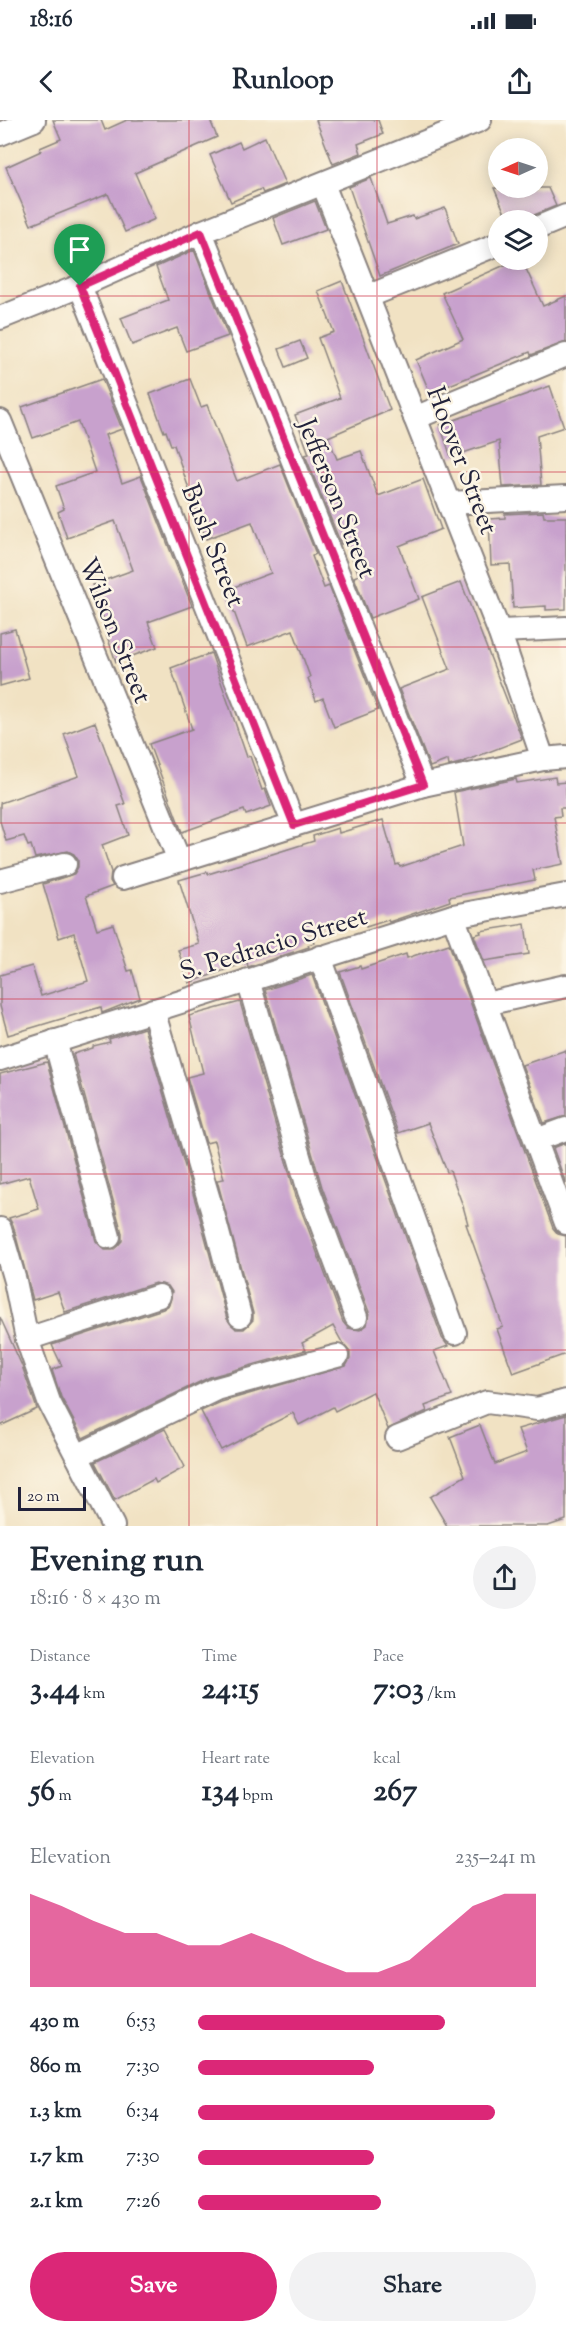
<!DOCTYPE html>
<html lang="en">
<head>
<meta charset="utf-8">
<style>
  body { margin:0; font-family:"Sorts Mill Goudy",serif; background:#f2f2f3; color:#1f2937; height:100vh; display:flex; flex-direction:column; font-size:22px; white-space:nowrap }
  * { box-sizing:border-box; margin:0 }
  p { font-size:20px; color:#747a83 }
  .icon { flex:none; width:33px; height:33px; fill:none; stroke:currentColor; stroke-width:2; stroke-linecap:round; stroke-linejoin:round }
  .map { position:relative; height:1406px; overflow:hidden }
  .sheet { display:flex; flex-direction:column; background:#fff; flex:1 }
  .sheet>* { flex:none }
  .needle { width:39px; rotate:267deg }
  .fabs { position:absolute; left:488px; top:18px; display:grid; gap:12px }
  .fabs a { display:grid; place-items:center; width:60px; height:60px; border-radius:50%; background:#fff; box-shadow:0 3px 15px #0003; font-size:30px }
  .scale { position:absolute; left:18px; bottom:15px; width:68px; box-sizing:border-box; padding-left:6px; border:3px solid #22223b; border-top:0; font-size:16px; line-height:21px; white-space:nowrap; color:#22223b; -webkit-text-stroke:4px #fcf5e5; paint-order:stroke }
  .pin { position:absolute; display:grid; place-items:center; width:51px; height:51px; color:#fff; margin:-62px -26px; border-radius:50% 50% 50% 0; rotate:-45deg; box-shadow:0 0 6px #0007 }
  .pin .icon { rotate:45deg }
  .round { display:grid; place-items:center; flex:none; width:63px; height:63px; border-radius:32px; background:#f2f2f3 }
  .head { display:flex; align-items:center; justify-content:space-between; height:102px; padding:0 30px }
  h1 { font-size:33px; font-weight:700; line-height:45px }
  .figures { display:grid; grid-template-columns:repeat(3,1fr); gap:9px; height:102px; padding:6px 30px }
  .figures div { display:grid; align-content:center }
  .figures b { font-size:30px; font-weight:700 }
  .figures small { font-size:16px; font-weight:400 }
  .figures p { font-size:16px }
  .chart { height:168px; padding:12px 30px }
  .chart p { display:flex; justify-content:space-between }
  .chart svg { width:100%; height:108px; margin-top:6px; fill:#db2777; opacity:.7 }
  .action { display:flex; gap:12px; margin-top:auto; padding:12px 30px }
  .action a { flex:1; height:69px; border-radius:36px; background:#db2777; color:#fff; font-size:24px; font-weight:700; line-height:69px; text-align:center }
  .action a+a { background:#f2f2f3; color:#1f2937 }
  ul { padding:0 30px; list-style:none; font-size:20px }
  li { display:grid; grid-template-columns:96px 72px 1fr; align-items:center; height:45px }
  li i { height:15px; border-radius:8px; background:#db2777 }
  .status { display:flex; justify-content:space-between; align-items:center; height:42px; padding:0 30px; background:#fff; direction:ltr }
  .status svg { height:16px; fill:currentColor }
  header { display:flex; justify-content:space-between; align-items:center; height:78px; padding:0 30px; background:#fff; font-size:27px; font-weight:700 }
  .map>svg:first-child { display:block }
  .building { fill:#c8a1cd }
  .lines { fill:none; stroke-linecap:round; stroke-linejoin:round }
  .minor-casing { stroke:#8a827f; stroke-width:26 }
  .minor { stroke:#fff; stroke-width:22 }
  .route-casing { stroke:#fff; stroke-width:12 }
  .route { stroke:#db2777; stroke-width:8 }
  .grid { fill:none; stroke:#d1495b; stroke-width:1.5; stroke-opacity:0.55 }
  .labels { text-anchor:middle; stroke-width:5; stroke-linejoin:round; paint-order:stroke }
  .street-label { font-size:26px; fill:#22223b; stroke:#fcf5e5 }
</style>
</head>
<body>
<div class="status"><b>18:16</b><svg viewBox="0 0 49 12"><path d="M0 12V9h3v3zM5 12V6h3v6zM10 12V3h3v9zM15 12V0h3v12zM26 1h20v11H26zM47 4h2v5h-2z"/></svg></div>
<header><svg class="icon" aria-label="back" viewBox="0 0 24 24"><path d="M15 5l-7 7 7 7"/></svg>Runloop<svg class="icon" aria-label="share" viewBox="0 0 24 24"><path d="M12 15V3M7 8l5-5 5 5M5 13v7h14v-7"/></svg></header>
<div class="map">
<svg width="566" height="1406" viewBox="0 0 566 1406">
  <rect width="100%" height="100%" fill="#fcf5e5"/>
  <filter id="ink" filterUnits="userSpaceOnUse"><feTurbulence type="fractalNoise" baseFrequency=".0167" numOctaves="2"/><feDisplacementMap in="SourceGraphic" scale="12" xChannelSelector="R" yChannelSelector="G"/><feConvolveMatrix kernelMatrix="1 2 1 2 8 2 1 2 1" color-interpolation-filters="sRGB"/></filter>
  <filter id="wash" filterUnits="userSpaceOnUse"><feTurbulence type="fractalNoise" baseFrequency=".008" numOctaves="4" result="noise"/><feDisplacementMap in="SourceGraphic" scale="24" xChannelSelector="R" yChannelSelector="G"/><feGaussianBlur stdDeviation="1.35" result="paint"/><feColorMatrix in="noise" values="0 0 0 0 0 0 0 0 0 0 0 0 0 0 0 0 0 1.4 0 .05"/><feComposite in="paint" operator="in"/></filter>
  <g filter="url(#wash)">
    <rect width="100%" height="100%" fill="#f1e2c3"/>
    <g id="blocks">
      <g class="building">
        <path d="M53,0H101L105,10L127,0H210L217,17L135,53L155,99L125,112L108,74L31,105L6,47L41,31L40,28L61,19Z"/>
        <path d="M316,0H378L383,14L358,24L361,33L333,44Z"/>
        <path d="M265,17L285,64L263,73L261,69L231,82L210,35L239,22L242,28Z"/>
        <path d="M371,58L387,104L413,96L414,99L445,88L458,124L380,156L349,67Z"/>
        <path d="M494,68H548L556,86L522,100H508Z"/>
        <path d="M315,81L326,109L283,125L273,98Z"/>
        <path d="M194,130L228,216L186,231L177,208L132,225L121,198L168,180L156,147Z"/>
        <path d="M516,140H522L543,186L566,176V222L531,235L530,232L430,273L416,240L463,219L442,173Z"/>
        <path d="M342,161L390,290L328,317L337,339L361,331L378,376L423,359L441,409L399,426L419,479L370,498L354,457L359,455L346,422L341,424L305,335L309,334L295,295L340,278L318,218L334,212L318,171Z"/>
        <path d="M300,221L307,238L286,247L279,229Z"/>
        <path d="M102,259L122,309L105,315L122,363L141,356L192,486L148,502L157,527L116,542L107,516L109,515L92,465L133,450L115,401L67,418L58,392L64,389L56,366L95,352L78,302L33,318L22,287Z"/>
        <path d="M190,259L201,287L207,285L237,361L280,344L316,434L312,436L324,468L329,466L378,590L334,607L323,578L316,581L308,558L310,557L293,510L247,527L226,470L271,453L252,402L206,419L174,325H171L166,311L164,312L150,274Z"/>
        <path d="M550,266L564,307L537,316L541,365L503,367L499,321L451,337L440,305Z"/>
        <path d="M543,392L544,397H566V489L546,490V486L513,488L510,444L491,445L489,399L505,398V394Z"/>
        <path d="M461,462L522,619L460,643L449,646L448,640L430,647L399,569L450,549L422,477Z"/>
        <path d="M15,509L29,558L0,566V513Z"/>
        <path d="M211,533L247,637L250,636L262,670L265,669L271,686L246,695L244,690L182,712L149,624L192,609L171,548Z"/>
        <path d="M95,602L125,684L118,686L128,715L102,725L111,752L110,761L113,766L86,776L97,809L113,804L128,851L132,850L140,878L102,893L101,887L8,915L0,886V855L32,846L41,876L88,861L74,813L59,818L43,764L74,754L78,747V740L74,734L68,731L35,738L31,725L28,726L24,716L6,721L0,701V683L79,656L64,614Z"/>
        <path d="M555,657L556,663L566,662V688H560L561,696L554,697L563,744L533,750L535,760L449,777L450,781L389,802L388,800L366,807L364,801L312,817L314,823L308,825L309,827L248,847L247,842L189,863L178,830L199,824L179,760L207,752L208,754L314,721L313,716L338,708L339,713L383,700L396,745L399,744L400,747L463,726L454,672L516,659L517,663Z"/>
        <path d="M525,804L529,834L484,841L474,815L481,813L480,811Z"/>
        <path d="M449,824L553,1108L558,1114L566,1116V1234L513,1253L497,1209L503,1207L466,1104H468L463,1086L450,1051L447,1052L428,1003L398,1013L340,852L360,846L361,849L406,834L407,838Z"/>
        <path d="M312,855L442,1218L448,1226L434,1231L452,1276L425,1286L427,1291L388,1309L373,1272L370,1273L335,1291L333,1287L299,1305L293,1293L221,1330L201,1291L221,1282L346,1246L350,1239V1232L343,1224L333,1206L302,1223L306,1230L210,1257L83,1318L61,1277L52,1250L62,1246L52,1225L163,1189L169,1185L172,1172L168,1166L155,1163L65,1192L58,1172L33,1180L13,1105L9,1098L39,1089L29,1056L0,1064V954L47,942L96,1121L105,1130H113L122,1121V1113L73,934L93,928V926L110,922L109,919L144,908L199,1094L227,1199L236,1209H244L253,1200V1193L217,1060L224,1059L214,1021L206,1023L187,957L203,953L189,896L240,882L296,1076L343,1202L348,1208L360,1210L367,1205L369,1192L322,1067L265,870Z"/>
        <path d="M566,930V996L544,1003L522,945Z"/>
        <path d="M566,1023V1064L553,1028Z"/>
        <path d="M0,1197L22,1246L37,1289L0,1306Z"/>
        <path d="M566,1295V1400L548,1406H447L430,1377L465,1356L450,1317L480,1305L495,1344L527,1332L518,1309Z"/>
        <path d="M165,1309L185,1347L156,1363L154,1359L115,1380L95,1342Z"/>
      </g>
    </g>
  </g>
  <g filter="url(#ink)">
    <use href="#blocks" fill-opacity="0" stroke="#8a827f" stroke-width="1.5"/>
    <g class="lines">
      <g class="minor-casing">
        <g id="minor">
          <path d="M0,14L34,0"/>
          <path d="M323,64L499,511L543,639"/>
          <path d="M537,108L566,96"/>
          <path d="M201,112L423,665"/>
          <path d="M80,166L294,705"/>
          <path d="M369,176L498,124"/>
          <path d="M0,198L80,166L201,112L480,0"/>
          <path d="M415,298L566,235"/>
          <path d="M0,301L179,740"/>
          <path d="M449,383L566,377"/>
          <path d="M499,511L566,508"/>
          <path d="M123,758L423,665L543,639L566,637"/>
          <path d="M0,761L65,744"/>
          <path d="M453,796L566,1103"/>
          <path d="M320,837L455,1213"/>
          <path d="M248,860L309,1071L356,1197"/>
          <path d="M486,884L566,866"/>
          <path d="M153,890L212,1090L240,1196"/>
          <path d="M55,921L109,1117"/>
          <path d="M0,939L453,796L566,775"/>
          <path d="M536,1020L566,1009"/>
          <path d="M0,1109L15,1161L27,1219L49,1282L113,1406"/>
          <path d="M27,1219L159,1176"/>
          <path d="M397,1318L487,1282L537,1289L566,1281"/>
          <path d="M77,1336L216,1269L337,1236"/>
        </g>
      </g>
      <use href="#minor" class="minor"/>
    </g>
  </g>
  <g class="lines" filter="url(#ink)">
    <g class="route-casing">
      <path id="route" d="M201,112L423,665L294,705L80,166Z"/>
    </g>
    <use href="#route" class="route"/>
  </g>
  <path class="grid" d="M189,0V1406M377,0V1406M0,176H566M0,352H566M0,527H566M0,703H566M0,879H566M0,1054H566M0,1230H566"/>
  <g class="labels">
    <g class="street-label">
      <text transform="translate(463 340) rotate(69)" y="9">Hoover Street</text>
      <text transform="translate(338 378) rotate(68)" y="9">Jefferson Street</text>
      <text transform="translate(214 425) rotate(68)" y="9">Bush Street</text>
      <text transform="translate(116 510) rotate(68)" y="9">Wilson Street</text>
      <text transform="translate(273 823) rotate(-17)" y="9">S. Pedracio Street</text>
    </g>
  </g>
</svg>
<div class="fabs">
<a><svg class="needle" viewBox="-14 -14 28 28"><path d="M0-13l5 13h-10z" fill="#e53935"/><path d="M0 13l5-13h-10z" fill="#747a83"/></svg></a>
<a><svg class="icon" aria-label="layers" viewBox="0 0 24 24"><path d="M12 4l9 5-9 5-9-5zM3 14l9 5 9-5"/></svg></a>
</div>
<div class="scale">20 m</div>
<div class="pin" style="left:80px;top:166px;background:#1e9e55"><svg class="icon" aria-label="arrive" viewBox="0 0 24 24"><path d="M6 21V4h12l-3 4 3 4H6"/></svg></div>
</div>
<section class="sheet">
<div class="head"><div><h1>Evening run</h1><p>18:16 · 8 × 430 m</p></div><a class="round"><svg class="icon" aria-label="share" viewBox="0 0 24 24"><path d="M12 15V3M7 8l5-5 5 5M5 13v7h14v-7"/></svg></a></div>
<div class="figures">
<div><p>Distance</p><b>3.44<small> km</small></b></div>
<div><p>Time</p><b>24:15</b></div>
<div><p>Pace</p><b>7:03<small> /km</small></b></div>
</div>
<div class="figures">
<div><p>Elevation</p><b>56<small> m</small></b></div>
<div><p>Heart rate</p><b>134<small> bpm</small></b></div>
<div><p>kcal</p><b>267</b></div>
</div>
<div class="chart"><p><span>Elevation</span>235–241 m</p>
<svg viewBox="0 0 160 44" preserveAspectRatio="none"><path d="M0 44V6L10 11L20 17L30 22L40 22L50 27L60 27L70 22L80 27L90 33L100 38L110 38L120 33L130 22L140 11L150 6L160 6V44z"/></svg>
</div>
<ul>
<li><b>430 m</b>6:53<i style="width:73%"></i></li>
<li><b>860 m</b>7:30<i style="width:52%"></i></li>
<li><b>1.3 km</b>6:34<i style="width:88%"></i></li>
<li><b>1.7 km</b>7:30<i style="width:52%"></i></li>
<li><b>2.1 km</b>7:26<i style="width:54%"></i></li>
</ul>
<div class="action"><a>Save</a><a>Share</a></div>
</section>
</body>
</html>
